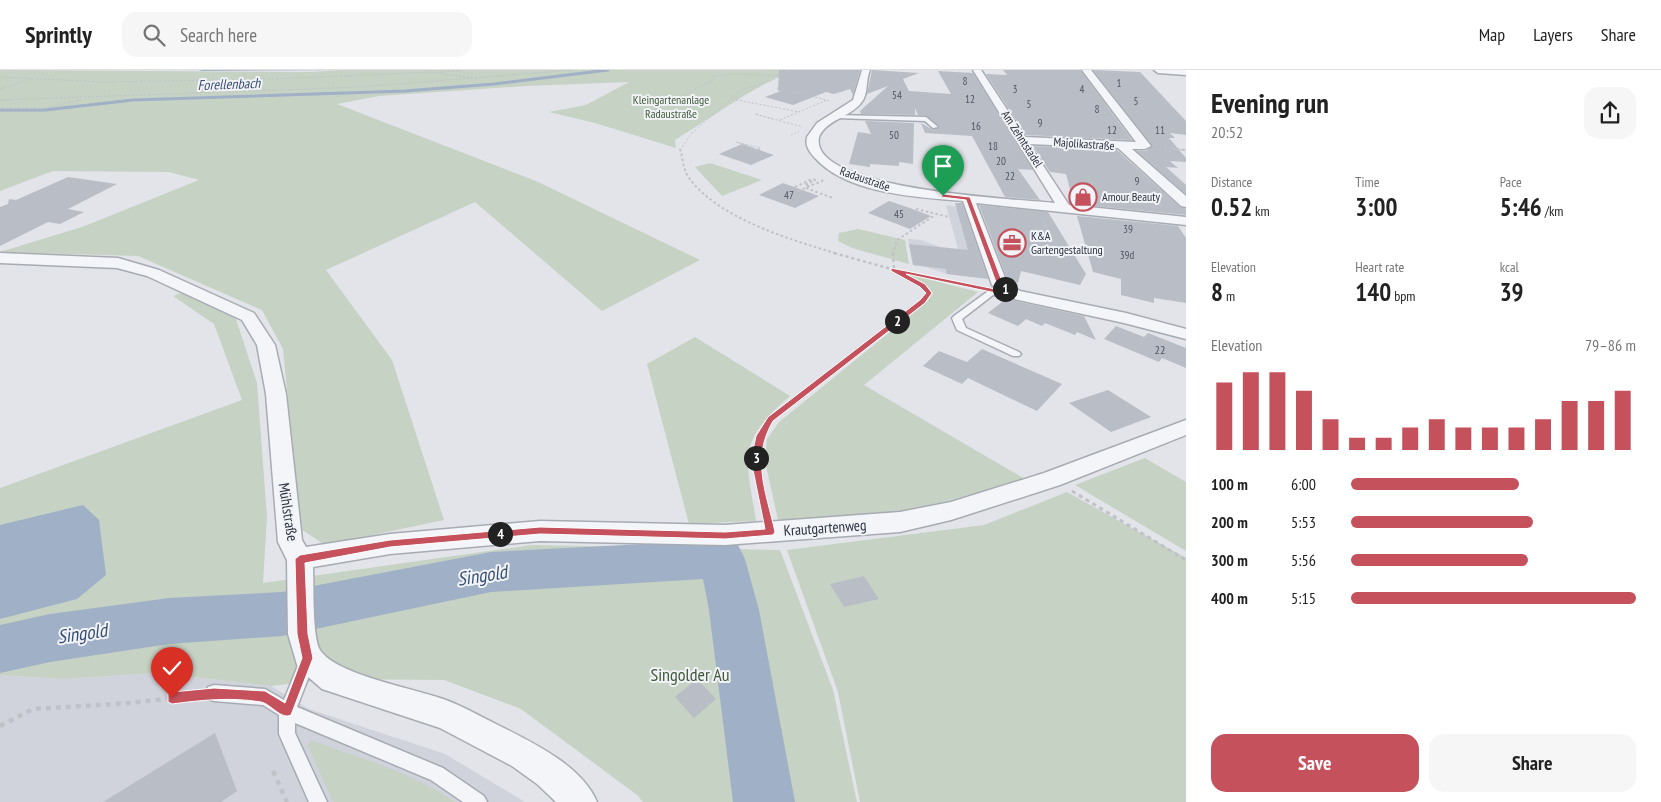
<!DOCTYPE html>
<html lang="en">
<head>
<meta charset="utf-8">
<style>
  body { margin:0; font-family:"PT Sans Narrow",sans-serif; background:#f6f6f6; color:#222; height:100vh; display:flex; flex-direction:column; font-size:19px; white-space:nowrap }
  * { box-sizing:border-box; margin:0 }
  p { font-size:16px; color:#767676 }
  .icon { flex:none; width:28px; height:28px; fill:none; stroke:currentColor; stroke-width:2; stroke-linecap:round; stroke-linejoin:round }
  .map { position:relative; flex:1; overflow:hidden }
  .side { display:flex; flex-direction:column; background:#fff; width:475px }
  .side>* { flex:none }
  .pin { position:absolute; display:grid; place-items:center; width:42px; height:42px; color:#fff; margin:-51px -21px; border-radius:50% 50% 50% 0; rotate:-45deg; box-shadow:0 0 5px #0007 }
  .pin .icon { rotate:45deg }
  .km { position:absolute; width:25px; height:25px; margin:-12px; border-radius:50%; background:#222; color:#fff; font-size:14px; line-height:25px; text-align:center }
  .round { display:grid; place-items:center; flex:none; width:52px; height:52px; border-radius:15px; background:#f6f6f6 }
  .head { display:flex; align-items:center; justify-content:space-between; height:85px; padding:0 25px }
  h1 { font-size:28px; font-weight:700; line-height:38px }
  .figures { display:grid; grid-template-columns:repeat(3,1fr); gap:8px; height:85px; padding:5px 25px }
  .figures div { display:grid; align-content:center }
  .figures b { font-size:25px; font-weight:700 }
  .figures small { font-size:14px; font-weight:400 }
  .figures p { font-size:14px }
  .chart { height:140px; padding:10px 25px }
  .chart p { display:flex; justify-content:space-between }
  .chart svg { width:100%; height:90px; margin-top:5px; stroke:#c4515c; stroke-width:6 }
  .action { display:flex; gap:10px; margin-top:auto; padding:10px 25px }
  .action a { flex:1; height:58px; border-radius:15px; background:#c4515c; color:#fff; font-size:20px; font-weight:700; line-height:58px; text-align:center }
  .action a+a { background:#f6f6f6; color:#222 }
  ul { padding:0 25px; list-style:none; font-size:16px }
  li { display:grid; grid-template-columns:80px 60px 1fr; align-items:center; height:38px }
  li i { height:12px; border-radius:6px; background:#c4515c }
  header { display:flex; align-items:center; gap:30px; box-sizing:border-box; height:70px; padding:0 25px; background:#fff; border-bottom:1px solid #e0e0e0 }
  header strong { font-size:24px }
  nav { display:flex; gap:28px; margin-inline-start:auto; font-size:18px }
  .search { width:350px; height:45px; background:#f6f6f6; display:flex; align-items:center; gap:12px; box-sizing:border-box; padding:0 18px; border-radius:15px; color:#767676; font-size:19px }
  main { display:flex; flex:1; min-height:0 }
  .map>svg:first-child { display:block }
  .built { fill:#d0d3db }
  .green { fill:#c6d2c4 }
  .water { fill:#a0b0c6 }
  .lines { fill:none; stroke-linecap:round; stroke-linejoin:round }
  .stream { stroke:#a0b0c6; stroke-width:3 }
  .river { fill:#a0b0c6; fill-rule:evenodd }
  .building { fill:#b9bdc6 }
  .lane-casing { stroke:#a7abb3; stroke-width:3 }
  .street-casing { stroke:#a7abb3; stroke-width:3 }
  .path-far4 { stroke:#c0c2c8; stroke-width:1; stroke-dasharray:2 2; stroke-linecap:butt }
  .path-far3 { stroke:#c0c2c8; stroke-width:2; stroke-dasharray:2.5 2.5; stroke-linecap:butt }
  .path-far2 { stroke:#c0c2c8; stroke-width:2.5; stroke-dasharray:3 3; stroke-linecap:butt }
  .path-far1 { stroke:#c0c2c8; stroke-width:3; stroke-dasharray:4 4; stroke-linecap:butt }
  .path { stroke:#c0c2c8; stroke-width:4.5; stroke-dasharray:5 5; stroke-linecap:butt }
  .lane { fill:#f4f5f8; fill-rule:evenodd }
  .street { fill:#f4f5f8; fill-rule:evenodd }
  .route { fill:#c4515c; stroke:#fff }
  .labels { text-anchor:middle; stroke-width:4; stroke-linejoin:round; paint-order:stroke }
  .far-number-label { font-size:11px; fill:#4e5562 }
  .far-park-label { font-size:12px; fill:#3e5a3a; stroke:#f1f3f7 }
  .far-street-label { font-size:12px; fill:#2b3240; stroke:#f1f3f7 }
  .far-poi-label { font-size:12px; fill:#2b3240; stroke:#f1f3f7; text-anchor:start }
  .number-label { font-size:12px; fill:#4e5562 }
  .far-water-label { font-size:14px; font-style:italic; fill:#384e71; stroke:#f1f3f7 }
  .street-label { font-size:15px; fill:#2b3240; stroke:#f1f3f7 }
  .near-park-label { font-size:18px; fill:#3e5a3a; stroke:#f1f3f7 }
  .near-water-label { font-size:19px; font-style:italic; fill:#384e71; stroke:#f1f3f7 }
</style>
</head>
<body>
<header>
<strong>Sprintly</strong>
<div class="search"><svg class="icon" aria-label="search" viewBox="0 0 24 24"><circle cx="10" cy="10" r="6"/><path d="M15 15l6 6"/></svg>Search here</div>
<nav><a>Map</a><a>Layers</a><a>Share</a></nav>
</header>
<main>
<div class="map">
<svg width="1186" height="732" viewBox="0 0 1186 732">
  <rect width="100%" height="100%" fill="#e2e4e9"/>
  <g class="built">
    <path d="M946,135L966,138L992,209L947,204L926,197L913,195L908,169L921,170L940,177L958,179Z"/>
    <path d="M158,603L271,616L309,639L445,684L525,732H0V605L63,609Z"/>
  </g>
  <g class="green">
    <path d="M0,0L310,2L345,0H790L745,25L675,70L676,78L595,53L549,42L586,35L629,12L525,16L379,26L337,34L536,111L700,190L602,241L475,132L326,200L392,290L444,450L325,475L301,459L283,279L262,240L138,186L0,182L82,157L199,110L169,102L53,101L0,121Z"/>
    <path d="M710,93L762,110L722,126L695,97Z"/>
    <path d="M858,159L905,170L909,194L852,178L838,171L839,163Z"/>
    <path d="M904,203L978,222L864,315L1025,409L944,432L891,443L778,450L765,391L767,369L779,352L927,232L933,223L926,215Z"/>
    <path d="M184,222L235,246L257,313L267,447L263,513L532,475L780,480L833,620L857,732H643L637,725L521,639L444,610L332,609L271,616L158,603L63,609L0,605V418L242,330L214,254L173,226Z"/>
    <path d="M695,267L790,326C736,372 746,387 756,451L689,454L647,294Z"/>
    <path d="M1145,388L1186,412V481L1075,415Z"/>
    <path d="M1067,422L1186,488V732H860L838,622L787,480L984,455Z"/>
    <path d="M311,670C359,688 412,702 455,732H333L308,676Z"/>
  </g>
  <g class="water">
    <path d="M202,0H345L199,1Z"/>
    <path d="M83,435L99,450L106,505L77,529L0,549V455Z"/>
  </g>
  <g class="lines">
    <path class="stream" d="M0,40H45L133,30L405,21L494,14L608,0"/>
    <path class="river" d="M722,470L738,475L745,489L759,540L795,732H733L709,540L703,509L491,522L282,566L169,574L50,592L0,603V555L50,544L169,528L282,522L491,482Z"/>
  </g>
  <g class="building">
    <path d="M779,0H860L853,25L850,19L834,24L826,22L793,35L765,27L781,21H778Z"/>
    <path d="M872,0L919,3L903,9L909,21L951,24L938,1L973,3L1033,100L1018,99L1040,130L1005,127L972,66L925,63L921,53L933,60L940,57L927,46L918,45L915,38V45L861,44L860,41L888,16L867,24Z"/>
    <path d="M1003,0H1080L1132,70L1026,65L986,4L1007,5Z"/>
    <path d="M1093,0L1140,2L1186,51V65L1170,63L1175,68H1169L1186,88V92L1170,91L1178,98L1166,97L1186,115V124L1137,81H1146L1152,75Z"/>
    <path d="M865,51L914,53L913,94L899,92V96L870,94V97L849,94L858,62L871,64Z"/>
    <path d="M742,74L774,85L751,95L719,84Z"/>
    <path d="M1033,76L1117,80L1180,137L1186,139V145L1074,134L1066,104L1050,102Z"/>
    <path d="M68,107L117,114L68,139L84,142L60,154L48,152L0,176V137L8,134L9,129L16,130Z"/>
    <path d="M783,113L819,126L795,138L759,125Z"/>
    <path d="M889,131L907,137L931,146L910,159L868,143Z"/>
    <path d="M955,133H962L988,209L947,204L946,199L913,195L909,174L968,180Z"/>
    <path d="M979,135L1048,142L1086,204L1080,215L1021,201L1018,213L1008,211Z"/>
    <path d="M1077,146L1178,156L1186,168V233L1154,228V233L1121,225V209L1093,202Z"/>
    <path d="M1006,229L1084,246L1096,270L1077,262L1075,265L1045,253L1042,256L1026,249L1018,256L988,243Z"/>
    <path d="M1116,256L1144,267L1148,263L1186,278V298L1162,288L1159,292L1104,269Z"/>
    <path d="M982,279L1039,304L1062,314L1037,341L968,308L962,314L923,296L939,281L967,292Z"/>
    <path d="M1108,320L1151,347L1111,362L1069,333Z"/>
    <path d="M864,506L879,529L844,537L830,514Z"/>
    <path d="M697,609L716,629L694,648L675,627Z"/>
    <path d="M215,663L237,721L221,732H103Z"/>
  </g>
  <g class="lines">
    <g class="lane-casing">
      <g id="lane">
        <path d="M834,45L926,47L938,57L933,58L925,51L836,48Z"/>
        <path d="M991,219L1015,222L1019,225L1015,228L993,225L962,249L966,258L1019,282L1021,284L1019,286H1013L957,260L952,248L954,246Z"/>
        <path d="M308,581L313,583L316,588L297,637L443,698L484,726L487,732H463L431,710L295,653V663L327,732H309L279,664V645L263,635L214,631L208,629L206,623L208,617L214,615L265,619L284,630L303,583Z"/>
      </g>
    </g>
    <g class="street-casing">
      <g id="street">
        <path d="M862,0H870C865,11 869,24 861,33C849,48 827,49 819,67C808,121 1019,129 1055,133L973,0H981L1025,67L1136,72L1082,0H1091L1151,76L1145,79H1132L1186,126V137L1181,136L1118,78L1029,74L1069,135L1186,147V155L976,133L1007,213L1020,221L1126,243L1186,259V269L1124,253L1009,228L992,215L963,131C917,127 847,124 815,88C809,81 805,76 807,67L817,53L853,30Z"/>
        <path d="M1154,0H1186V5L1158,3Z"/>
        <path d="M0,183L118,188L159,200L254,243L275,275L286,324L302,470L306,477L390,464L540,451L725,455L900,442L951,432L1044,403L1186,350V365L1060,415L951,450L900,462L725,475L540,471L390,484L313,497C314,515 312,567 320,580C336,605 417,619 446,630C462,636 478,645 494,653C529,671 581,694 597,732H556L537,714L512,696L440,658L322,619L298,598L288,564L287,490L278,472L266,324L257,275L242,250L147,206L117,198L0,193Z"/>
      </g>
    </g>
    <g class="path-far4">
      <path d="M440,2L463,0"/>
      <path d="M0,7L103,12L269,9L432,2L477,9"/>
      <path d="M0,19L32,9"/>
      <path d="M794,23L777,18L799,23"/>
      <path d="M800,23L830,31"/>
      <path d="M793,25L810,19"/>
      <path d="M732,29L799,42"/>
      <path d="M0,30L359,17L574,0"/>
      <path d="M0,39H41L81,30"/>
      <path d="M644,45L712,11L713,6L738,4L779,6"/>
      <path d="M773,49L755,44L803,57"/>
      <path d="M780,50L827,30"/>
      <path d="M982,59L986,62"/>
      <path d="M791,65L799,61"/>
      <path d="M753,78L736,72L761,78"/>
      <path d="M1160,78L1186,80"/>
      <path d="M680,80L692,63L741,20L773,10L790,0"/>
      <path d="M756,80L760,79"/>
    </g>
    <g class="path-far3">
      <path d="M680,79C683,88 683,100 689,108C719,149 792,170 838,184"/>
      <path d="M1172,79L1186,80"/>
      <path d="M754,81L760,79"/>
      <path d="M795,117L812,109L815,110L805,115L809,116"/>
      <path d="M806,118L833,128"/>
      <path d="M798,121L824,110"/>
      <path d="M916,139L949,147"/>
      <path d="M1043,150L1049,161"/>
      <path d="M893,184L897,170L935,145"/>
    </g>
    <g class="path-far2">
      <path d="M834,183L909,204L975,217"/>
      <path d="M893,183L894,199"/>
      <path d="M807,321L922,231L929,223L922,215L899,202"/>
    </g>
    <g class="path-far1">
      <path d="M1072,421L1186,490"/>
      <path d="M766,442C760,413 748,373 772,348C782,337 797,329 809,319"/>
    </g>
    <g class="path">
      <path d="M0,656L33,639L130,633L198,625"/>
      <path d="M273,701L287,732"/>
    </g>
    <use href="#lane" class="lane"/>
    <use href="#street" class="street"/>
  </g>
  <path class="route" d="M943,124L970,127L1003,214L1018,225L1015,227L906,204L925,214L932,223L925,233L773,351C751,389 766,421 775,462L773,465L725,469L540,464L390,477L305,493L308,564L313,588L291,645C281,650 271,634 261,632C231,627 202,630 172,634L168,632V624L172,622L214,618L265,621L285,633L302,588L297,564L295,489L300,485L390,470L540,457L725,462L765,459L751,390L756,366L768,347L920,230L926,223L920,217L891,201V198L1005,221L997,215L966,130L941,127Z"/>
  <defs>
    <g id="shop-ring" transform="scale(1.4375)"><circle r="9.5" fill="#f1f3f7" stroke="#c4515c" stroke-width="1.5"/><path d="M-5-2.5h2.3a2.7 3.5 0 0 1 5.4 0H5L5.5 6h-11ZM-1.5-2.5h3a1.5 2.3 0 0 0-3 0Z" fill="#c4515c"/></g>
    <g id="office-ring" transform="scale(1.4375)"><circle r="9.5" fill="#f1f3f7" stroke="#c4515c" stroke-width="1.5"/><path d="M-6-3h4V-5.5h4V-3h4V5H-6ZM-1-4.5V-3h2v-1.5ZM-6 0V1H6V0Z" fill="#c4515c"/></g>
  </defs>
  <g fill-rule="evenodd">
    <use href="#shop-ring" x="1083" y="127"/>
    <use href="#office-ring" x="1012" y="173"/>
  </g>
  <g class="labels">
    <g class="far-number-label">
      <text x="965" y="15">8</text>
      <text x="1119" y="17">1</text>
      <text x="1015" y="23">3</text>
      <text x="1082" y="23">4</text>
      <text x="897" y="29">54</text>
      <text x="970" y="33">12</text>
      <text x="1136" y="35">5</text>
      <text x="1029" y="38">5</text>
      <text x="1097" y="43">8</text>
      <text x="1040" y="57">9</text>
      <text x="976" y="60">16</text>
      <text x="1112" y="64">12</text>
      <text x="1160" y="64">11</text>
      <text x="894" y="69">50</text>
      <text x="993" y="80">18</text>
      <text x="1001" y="95">20</text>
      <text x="1010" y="110">22</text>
      <text x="1137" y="115">9</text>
      <text x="789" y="129">47</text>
      <text x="899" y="148">45</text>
      <text x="1128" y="163">39</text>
      <text x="1127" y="189">39d</text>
    </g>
    <g class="far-park-label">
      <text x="671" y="34">Kleingartenanlage<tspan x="671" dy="14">Radaustraße</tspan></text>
    </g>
    <g class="far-street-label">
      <text transform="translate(1022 69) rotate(57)" y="4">Am Zehntstadel</text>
      <text transform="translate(1084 74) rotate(4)" y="4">Majolikastraße</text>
      <text transform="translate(865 109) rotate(19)" y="4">Radaustraße</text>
    </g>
    <g class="far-poi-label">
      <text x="1102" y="131">Amour Beauty</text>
      <text x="1031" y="170">K&amp;A<tspan x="1031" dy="14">Gartengestaltung</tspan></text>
    </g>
    <g class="number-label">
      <text x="1160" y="284">22</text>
    </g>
    <g class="far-water-label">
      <text transform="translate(229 14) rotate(-2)" y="5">Forellenbach</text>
    </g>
    <g class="street-label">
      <text transform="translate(288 442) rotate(81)" y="5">Mühlstraße</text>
      <text transform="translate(825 458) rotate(-4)" y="5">Krautgartenweg</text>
    </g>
    <g class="near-park-label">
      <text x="690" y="611">Singolder Au</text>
    </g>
    <g class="near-water-label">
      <text transform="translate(482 505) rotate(-9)" y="7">Singold</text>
      <text transform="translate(82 563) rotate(-8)" y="7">Singold</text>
    </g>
  </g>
</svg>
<div class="pin" style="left:943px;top:126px;background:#1e9e55"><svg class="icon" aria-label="arrive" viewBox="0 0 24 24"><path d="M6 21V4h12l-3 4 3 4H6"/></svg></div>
<div class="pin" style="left:172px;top:628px;background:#d93025"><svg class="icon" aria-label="check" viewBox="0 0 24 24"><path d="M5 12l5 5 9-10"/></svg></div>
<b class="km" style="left:1005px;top:219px">1</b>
<b class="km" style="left:897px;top:251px">2</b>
<b class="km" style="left:756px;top:388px">3</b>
<b class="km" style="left:500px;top:464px">4</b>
</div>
<section class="side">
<div class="head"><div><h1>Evening run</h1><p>20:52</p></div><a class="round"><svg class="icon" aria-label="share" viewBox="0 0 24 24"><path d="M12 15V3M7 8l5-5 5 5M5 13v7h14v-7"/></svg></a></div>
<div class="figures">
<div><p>Distance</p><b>0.52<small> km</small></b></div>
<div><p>Time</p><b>3:00</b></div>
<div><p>Pace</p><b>5:46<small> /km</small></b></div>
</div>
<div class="figures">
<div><p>Elevation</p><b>8<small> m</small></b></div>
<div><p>Heart rate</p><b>140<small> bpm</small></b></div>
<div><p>kcal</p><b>39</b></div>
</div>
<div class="chart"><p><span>Elevation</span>79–86 m</p>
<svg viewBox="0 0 160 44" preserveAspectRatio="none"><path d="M5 44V11M15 44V6M25 44V6M35 44V15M45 44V29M55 44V38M65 44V38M75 44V33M85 44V29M95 44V33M105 44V33M115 44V33M125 44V29M135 44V20M145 44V20M155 44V15"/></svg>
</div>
<ul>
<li><b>100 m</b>6:00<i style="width:59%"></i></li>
<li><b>200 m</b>5:53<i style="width:64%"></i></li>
<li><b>300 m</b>5:56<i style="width:62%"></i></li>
<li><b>400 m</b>5:15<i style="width:100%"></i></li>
</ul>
<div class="action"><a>Save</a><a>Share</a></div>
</section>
</main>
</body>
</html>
